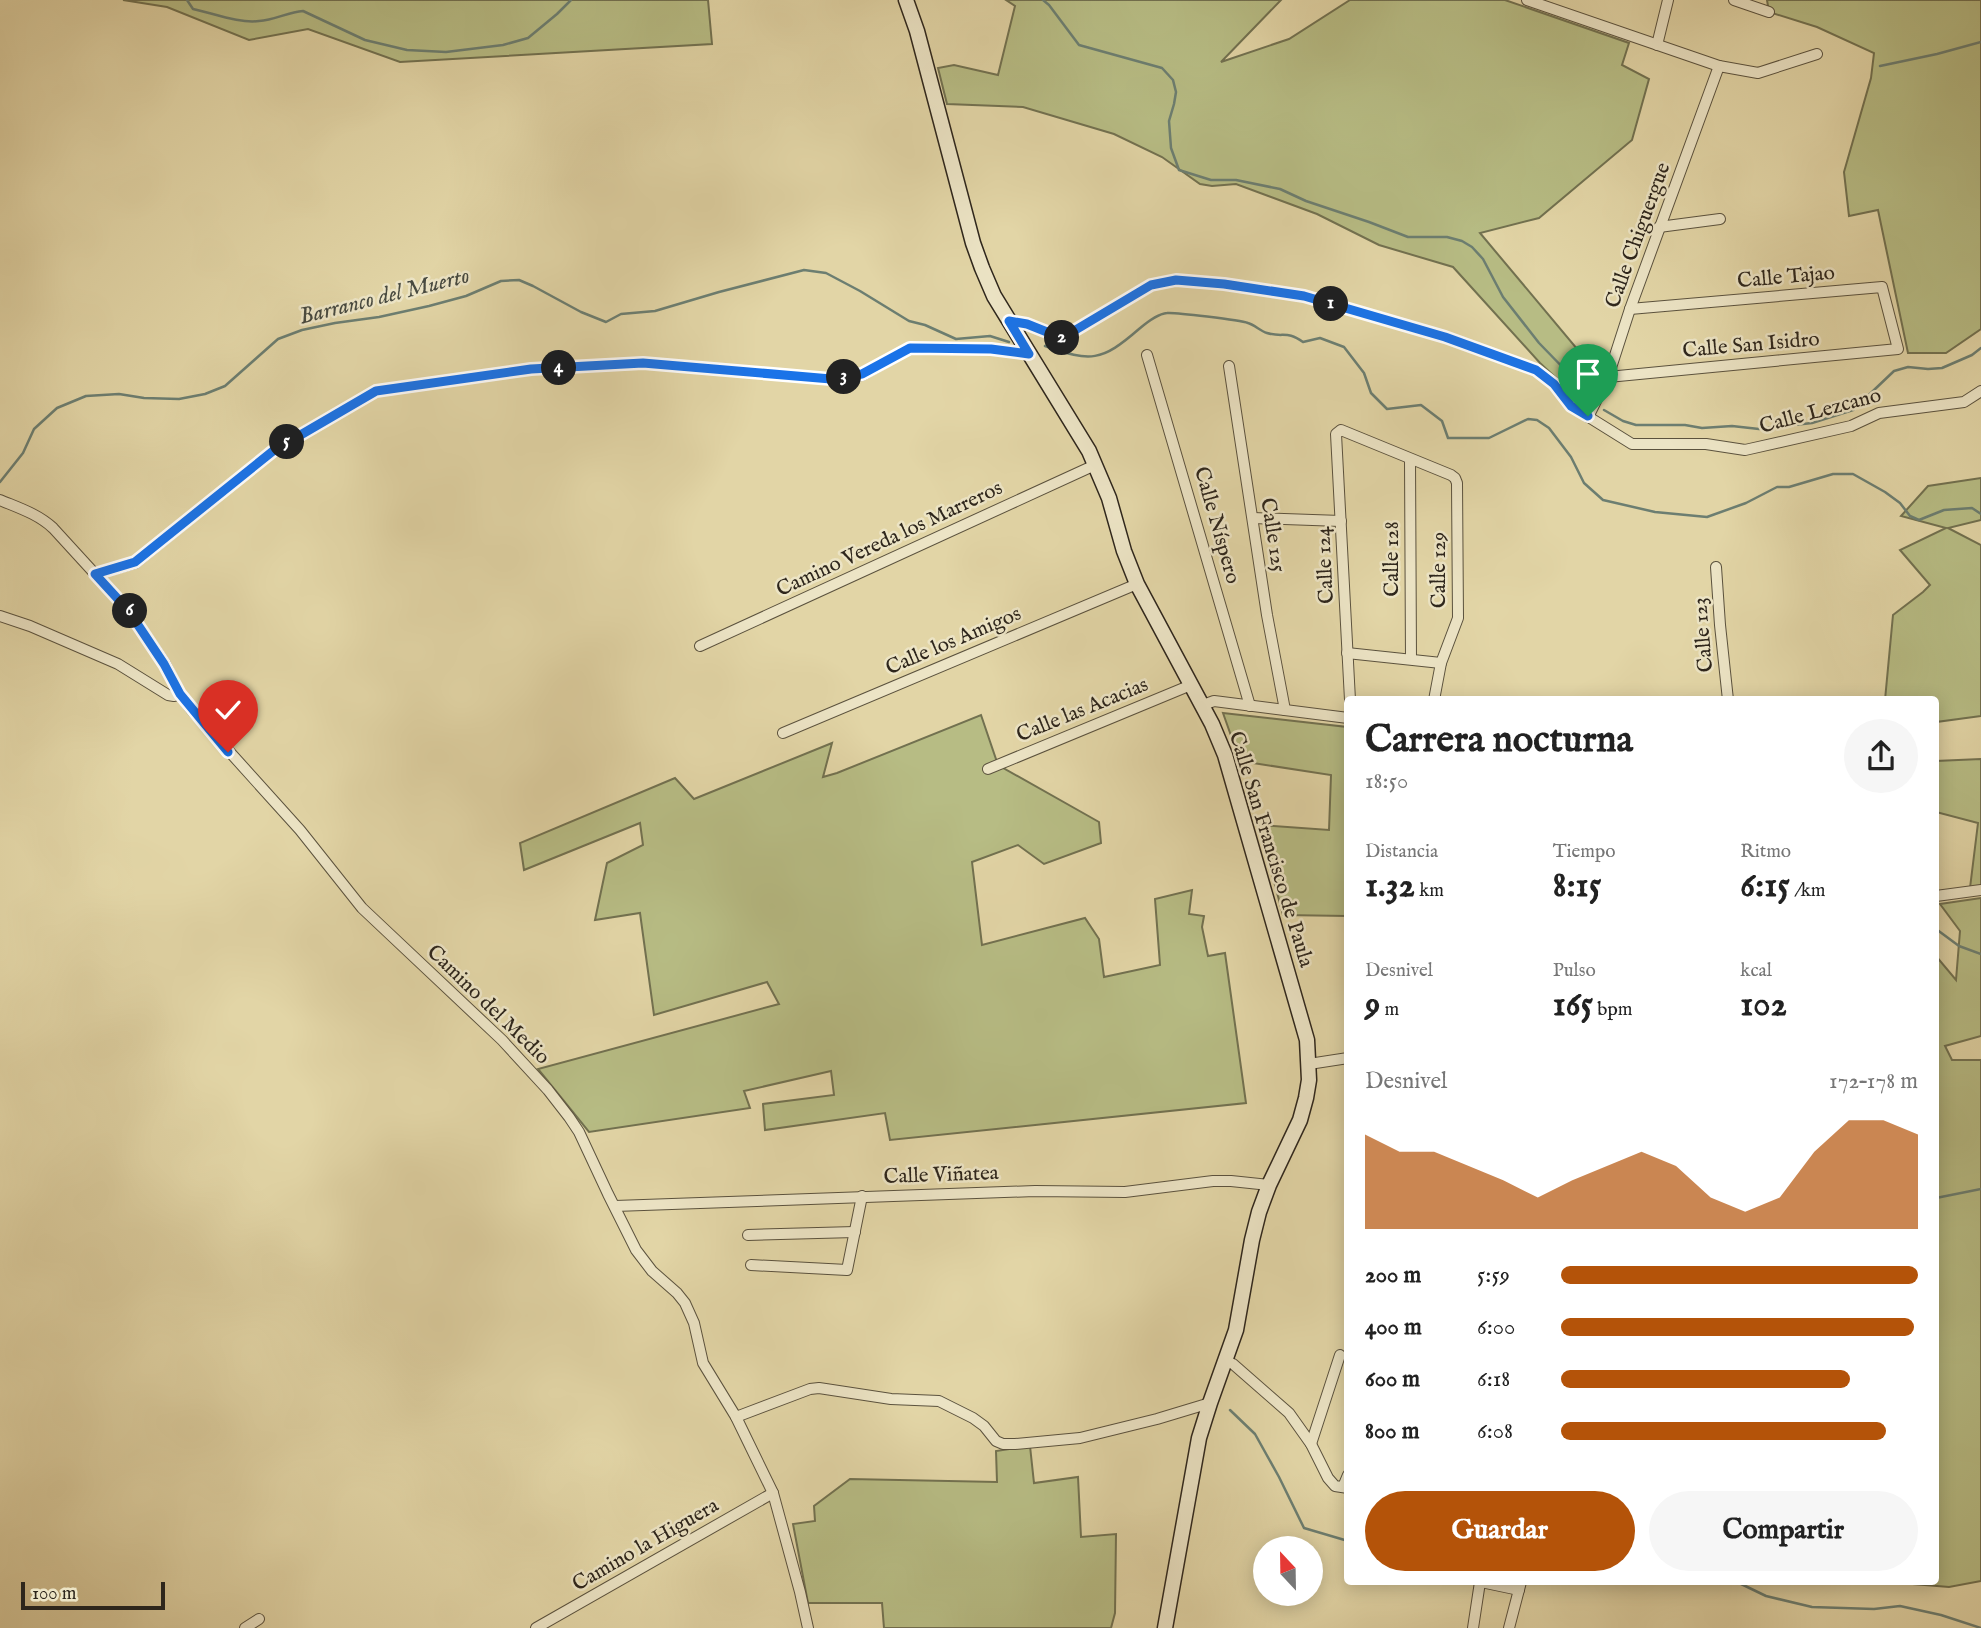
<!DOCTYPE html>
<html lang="es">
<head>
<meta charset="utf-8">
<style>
  body { margin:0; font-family:"IM FELL English",serif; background:#f6f6f6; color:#222; height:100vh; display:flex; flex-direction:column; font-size:26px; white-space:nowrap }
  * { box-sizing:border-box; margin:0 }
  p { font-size:23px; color:#767676 }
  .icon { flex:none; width:38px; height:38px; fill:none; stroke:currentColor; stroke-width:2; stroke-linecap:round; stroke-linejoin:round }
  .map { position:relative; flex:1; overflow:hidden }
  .details { position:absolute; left:1344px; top:696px; width:595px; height:889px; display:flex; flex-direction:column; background:#fff; border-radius:7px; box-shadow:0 4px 18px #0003 }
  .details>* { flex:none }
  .needle { width:46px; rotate:338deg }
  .fabs { position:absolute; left:1253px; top:1536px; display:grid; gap:14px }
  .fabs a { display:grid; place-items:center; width:70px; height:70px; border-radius:50%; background:#fff; box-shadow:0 4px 18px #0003; font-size:35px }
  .scale { position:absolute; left:21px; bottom:18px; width:144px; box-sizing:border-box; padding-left:7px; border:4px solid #2e261c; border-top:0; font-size:19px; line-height:24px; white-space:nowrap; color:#2e261c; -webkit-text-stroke:5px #ece4c5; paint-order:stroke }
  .pin { position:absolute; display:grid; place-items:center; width:60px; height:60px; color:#fff; margin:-72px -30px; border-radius:50% 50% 50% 0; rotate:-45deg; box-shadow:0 0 7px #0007 }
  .pin .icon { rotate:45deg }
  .km { position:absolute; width:35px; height:35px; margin:-18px; border-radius:50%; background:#222; color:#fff; font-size:19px; line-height:35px; text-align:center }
  .round { display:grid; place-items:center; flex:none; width:74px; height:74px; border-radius:37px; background:#f6f6f6 }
  .head { display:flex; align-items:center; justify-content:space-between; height:119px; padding:0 21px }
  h1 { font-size:38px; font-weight:800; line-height:52px }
  .stats { display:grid; grid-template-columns:repeat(3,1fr); gap:10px; height:119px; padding:7px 21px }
  .stats div { display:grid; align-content:center }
  .stats b { font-size:35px; font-weight:800 }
  .stats small { font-size:19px; font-weight:400 }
  .stats p { font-size:19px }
  .chart { height:196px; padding:14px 21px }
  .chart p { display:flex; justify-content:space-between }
  .chart svg { width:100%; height:126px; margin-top:7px; fill:#b45309; opacity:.7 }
  .cta { display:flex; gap:14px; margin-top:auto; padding:14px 21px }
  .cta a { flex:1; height:80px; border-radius:42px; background:#b45309; color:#fff; font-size:28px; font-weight:800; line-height:80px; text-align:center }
  .cta a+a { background:#f6f6f6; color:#222 }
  ul { padding:0 21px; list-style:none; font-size:23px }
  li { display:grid; grid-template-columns:112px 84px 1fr; align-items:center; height:52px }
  li i { height:18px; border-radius:9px; background:#b45309 }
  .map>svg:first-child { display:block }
  .green { fill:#b7bc84; stroke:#727150; stroke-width:2 }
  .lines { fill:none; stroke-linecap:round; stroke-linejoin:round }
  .stream { stroke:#6c7e71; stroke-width:2.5 }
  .street-casing { stroke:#5b523e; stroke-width:12 }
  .secondary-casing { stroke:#2e261c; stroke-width:17 }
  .street { stroke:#ece4c5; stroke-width:10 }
  .secondary { stroke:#ece4c5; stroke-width:14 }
  .route-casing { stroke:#fff; stroke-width:14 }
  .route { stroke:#1a73e8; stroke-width:9 }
  .labels { text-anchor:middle; stroke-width:5; stroke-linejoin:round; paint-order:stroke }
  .street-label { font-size:21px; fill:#2e261c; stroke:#ece4c5 }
  .water-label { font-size:23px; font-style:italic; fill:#484a40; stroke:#ece4c5 }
</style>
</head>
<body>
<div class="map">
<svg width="1981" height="1628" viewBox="0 0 1981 1628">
  <rect width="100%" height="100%" fill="#e2d5a6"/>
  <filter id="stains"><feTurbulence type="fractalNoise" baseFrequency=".00286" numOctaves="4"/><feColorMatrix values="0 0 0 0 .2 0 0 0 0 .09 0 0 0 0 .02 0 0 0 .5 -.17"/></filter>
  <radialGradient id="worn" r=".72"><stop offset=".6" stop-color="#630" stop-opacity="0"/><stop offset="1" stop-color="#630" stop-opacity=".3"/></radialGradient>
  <g class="green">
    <path d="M123,0H708L712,44L400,62L308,29L249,40L167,7Z"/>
    <path d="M1006,0H1281L1221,62L1289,39L1350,0H1505L1629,43L1622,65L1649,79L1632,140L1539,218L1480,233L1578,350L1574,364L1602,374L1582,402L1540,363L1453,267L1379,245L1317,214L1236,184L1212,186L1200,184L1162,157L1114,134L1023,107L947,104L938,68L954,65L998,75L1015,6Z"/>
    <path d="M1767,0H1981V329L1946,353H1908L1878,210L1849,216L1844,172L1871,78L1874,53L1817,27L1769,12Z"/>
    <path d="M1981,478V520L1948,528L1981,545V716L1936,722V700H1885L1893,615L1923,592L1930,585L1900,550L1946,528L1901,516L1928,486Z"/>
    <path d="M1223,713L1347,727V916L1283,915L1259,825L1329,830L1331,775L1240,761Z"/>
    <path d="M981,715L998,765L1099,822L1101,843L1044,864L1018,845L972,862L982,945L1085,918L1099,939L1104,977L1160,965L1155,899L1192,890L1189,914L1204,916L1202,927L1208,956L1225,953L1246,1103L890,1140L885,1113L765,1130L763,1104L834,1095L831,1071L744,1091L750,1108L589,1132L538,1069L779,1004L767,982L654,1015L640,913L595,920L607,863L643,845L640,823L524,870L520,843L675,778L694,799L832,743L823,777L837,773Z"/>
    <path d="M1981,759V886L1970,888L1978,823L1936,812V761Z"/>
    <path d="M1981,898V1036L1945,1046L1952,1060H1981V1581L1949,1587L1901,1583V1582H1936V956L1956,980L1960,931L1940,904Z"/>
    <path d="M1030,1446L1034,1483L1078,1477L1081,1537L1116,1534L1115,1613L1111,1628H884L882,1603H808L793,1524L815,1521L814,1506L850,1479L997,1482L996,1451Z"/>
  </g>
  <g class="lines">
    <g class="stream">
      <path d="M187,0L193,9C212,13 241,24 259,21C275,20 288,12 303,11L365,40L407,50L446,52L503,45L528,38L557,14L571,0"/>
      <path d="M1043,0L1049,5L1079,45L1162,68L1173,80L1176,92L1174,104L1169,121L1171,148L1179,170L1211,180H1236L1280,189L1306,201L1369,222L1408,237H1447L1462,241L1472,247L1483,259L1503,297L1539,343L1574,379L1586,398"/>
      <path d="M1880,66L1937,54L1981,42"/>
      <path d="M1045,346C1091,362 1101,362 1139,329C1146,323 1157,314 1167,313C1174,312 1240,320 1248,323C1255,325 1260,331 1267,333C1283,338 1287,330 1303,342L1320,338L1344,347L1364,373L1371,393L1387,409L1421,405L1442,421L1448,438H1489L1528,419L1537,420L1549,428L1571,457L1584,483L1603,500L1655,512L1707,517L1746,503L1777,487H1789L1833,474H1853L1885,492L1900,503L1910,516L1919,520L1944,510L1972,508L1981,514"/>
      <path d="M1604,410L1623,421L1636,425H1685L1702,428L1732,426L1759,429L1812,423L1853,410L1894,371L1908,367L1928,369L1942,368L1972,355L1981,348"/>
      <path d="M0,482L23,453L34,429L57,408L86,396L119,394L144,398L179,399L205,394L225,386L278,339L302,330L335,323L379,317L429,306L466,296L501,281L519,280L533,286L581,312L606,322L621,314L655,311L719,292L804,270L826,273L860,291L909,321L925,325L956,339L990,336L1009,342"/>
      <path d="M1936,929L1959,946L1981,954"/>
      <path d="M1936,1198L1981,1189"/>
      <path d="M1230,1410L1255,1434L1279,1477L1304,1528L1348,1541"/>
      <path d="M1737,1582L1766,1596L1812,1607L1874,1609L1900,1606L1941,1615L1981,1628"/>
    </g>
    <g class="street-casing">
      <g id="street">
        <path d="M1527,0L1719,66L1758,73L1817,54"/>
        <path d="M1734,0L1769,12"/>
        <path d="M1657,45L1668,0"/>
        <path d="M1659,227L1720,219"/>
        <path d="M1009,321L1027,324L1062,338L1151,285L1176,280L1224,284L1304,296L1445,337L1536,370L1554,384L1571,406L1632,444H1706L1745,450L1851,426L1879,413L1964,402L1981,391"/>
        <path d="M1147,355L1250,706"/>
        <path d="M1229,366L1267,615L1285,710"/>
        <path d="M1608,377L1898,349L1882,287L1630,309"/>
        <path d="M1588,417L1608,377L1630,309L1719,66"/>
        <path d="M1410,459L1411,659"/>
        <path d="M0,500C19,508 38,514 53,528L128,610L165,664L180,694L191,709L300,830L362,908L502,1040L548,1090L569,1117L579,1132L608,1194L636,1250L652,1271L677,1293L685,1303L694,1323L703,1363L736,1417L773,1493L800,1592L808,1628"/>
        <path d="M1253,518L1341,521"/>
        <path d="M1716,567L1720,625L1728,700"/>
        <path d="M95,574L135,563L273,451L376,391L531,369L644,363L831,379L862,375L910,348L991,349L1029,354"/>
        <path d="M0,616L30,626L118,664L168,695L174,696L180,694"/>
        <path d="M700,646L1095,465"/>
        <path d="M1347,653L1441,663"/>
        <path d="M1350,700L1336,434L1341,430L1451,475L1455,478L1457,483L1458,618L1441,663L1434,700"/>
        <path d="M1203,705L1214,701L1348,718"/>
        <path d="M783,733L1137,584"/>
        <path d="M988,769L1191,685"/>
        <path d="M1936,896L1981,890"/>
        <path d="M1309,1064L1348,1058"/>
        <path d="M615,1206L1035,1191L1125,1192L1213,1181H1231L1269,1185"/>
        <path d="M748,1235L855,1232"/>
        <path d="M751,1265L847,1270L862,1196"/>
        <path d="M1226,1361L1233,1364L1289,1413L1311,1444L1328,1478L1335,1486L1348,1488"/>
        <path d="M736,1417L810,1389L819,1388L891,1399L939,1401L973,1418L984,1426L996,1441L1003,1444H1015L1080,1438L1157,1419L1210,1403"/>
        <path d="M1311,1444L1340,1355"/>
        <path d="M1343,1487L1348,1475"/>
        <path d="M1481,1582L1519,1590"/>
        <path d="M245,1628L259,1619"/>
        <path d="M536,1628L773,1493"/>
        <path d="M1473,1628L1480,1582"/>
        <path d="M1509,1628L1521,1582"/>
      </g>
    </g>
    <g class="secondary-casing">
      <path id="secondary" d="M906,0L917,31L973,243L982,268L994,296L1089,451L1109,498L1124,551L1137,584L1212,724L1225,755L1307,1040L1309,1080L1306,1098L1300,1120L1269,1185L1259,1212L1252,1240L1236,1330L1210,1403L1199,1438L1165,1628"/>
    </g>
    <use href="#street" class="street"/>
    <use href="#secondary" class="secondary"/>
  </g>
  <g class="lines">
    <g class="route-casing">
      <path id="route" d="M228,752L180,694L164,664L128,610L95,574L135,562L273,451L376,391L531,369L643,363L831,379L862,374L910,348L991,349L1029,354L1009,321L1027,324L1062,338L1151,285L1176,280L1224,284L1304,296L1445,337L1536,370L1554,384L1571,406L1588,416"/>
    </g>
    <use href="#route" class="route"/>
  </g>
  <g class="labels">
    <g class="street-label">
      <text transform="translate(1637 235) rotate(-70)" y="7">Calle Chiguergue</text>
      <text transform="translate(1786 276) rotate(-5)" y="7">Calle Tajao</text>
      <text transform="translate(1751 344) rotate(-5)" y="7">Calle San Isidro</text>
      <text transform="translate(1820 410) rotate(-15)" y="7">Calle Lezcano</text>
      <text transform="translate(1218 525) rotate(74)" y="7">Calle Níspero</text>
      <text transform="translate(1274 535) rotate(81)" y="7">Calle 125</text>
      <text transform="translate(889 538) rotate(-25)" y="7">Camino Vereda los Marreros</text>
      <text transform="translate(1391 559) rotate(-90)" y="7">Calle 128</text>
      <text transform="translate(1324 565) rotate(-93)" y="7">Calle 124</text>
      <text transform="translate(1438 570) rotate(-90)" y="7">Calle 129</text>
      <text transform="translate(1702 635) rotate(-95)" y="7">Calle 123</text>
      <text transform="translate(953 640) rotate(-23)" y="7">Calle los Amigos</text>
      <text transform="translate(1082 709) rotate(-22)" y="7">Calle las Acacias</text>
      <text transform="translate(1272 849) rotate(73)" y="7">Calle San Francisco de Paula</text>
      <text transform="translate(489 1004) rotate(44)" y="7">Camino del Medio</text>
      <text transform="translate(941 1174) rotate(-2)" y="7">Calle Viñatea</text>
      <text transform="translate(645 1544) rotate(-30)" y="7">Camino la Higuera</text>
    </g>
    <g class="water-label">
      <text transform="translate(384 295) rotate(-14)" y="8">Barranco del Muerto</text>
    </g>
  </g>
  <rect width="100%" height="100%" filter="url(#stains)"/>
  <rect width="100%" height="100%" fill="url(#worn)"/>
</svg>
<div class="fabs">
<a><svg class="needle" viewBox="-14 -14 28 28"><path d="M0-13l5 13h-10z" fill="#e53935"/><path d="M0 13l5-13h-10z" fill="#767676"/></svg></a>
</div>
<div class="scale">100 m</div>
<div class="pin" style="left:1588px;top:416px;background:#1e9e55"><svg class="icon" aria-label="arrive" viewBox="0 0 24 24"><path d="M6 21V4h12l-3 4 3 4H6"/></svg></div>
<div class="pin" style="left:228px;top:752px;background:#d93025"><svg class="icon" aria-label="check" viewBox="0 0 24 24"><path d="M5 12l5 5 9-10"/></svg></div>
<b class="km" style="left:1331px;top:304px">1</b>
<b class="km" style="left:1062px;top:338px">2</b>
<b class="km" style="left:844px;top:377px">3</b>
<b class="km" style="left:559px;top:368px">4</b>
<b class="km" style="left:287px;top:442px">5</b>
<b class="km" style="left:130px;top:611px">6</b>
<section class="details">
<div class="head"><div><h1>Carrera nocturna</h1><p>18:50</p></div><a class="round"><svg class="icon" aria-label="share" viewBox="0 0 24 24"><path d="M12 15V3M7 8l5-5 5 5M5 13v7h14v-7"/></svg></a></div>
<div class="stats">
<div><p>Distancia</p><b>1.32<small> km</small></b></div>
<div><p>Tiempo</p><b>8:15</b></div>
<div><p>Ritmo</p><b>6:15<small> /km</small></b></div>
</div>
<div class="stats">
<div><p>Desnivel</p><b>9<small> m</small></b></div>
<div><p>Pulso</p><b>165<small> bpm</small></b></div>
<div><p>kcal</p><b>102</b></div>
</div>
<div class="chart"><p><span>Desnivel</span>172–178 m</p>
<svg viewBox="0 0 160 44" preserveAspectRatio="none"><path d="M0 44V11L10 17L20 17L30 22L40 27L50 33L60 27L70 22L80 17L90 22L100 33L110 38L120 33L130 17L140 6L150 6L160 11V44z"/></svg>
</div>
<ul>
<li><b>200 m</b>5:59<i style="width:100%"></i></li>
<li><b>400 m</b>6:00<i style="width:99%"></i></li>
<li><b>600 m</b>6:18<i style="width:81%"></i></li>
<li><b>800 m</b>6:08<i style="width:91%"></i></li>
</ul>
<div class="cta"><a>Guardar</a><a>Compartir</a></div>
</section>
</div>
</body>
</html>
